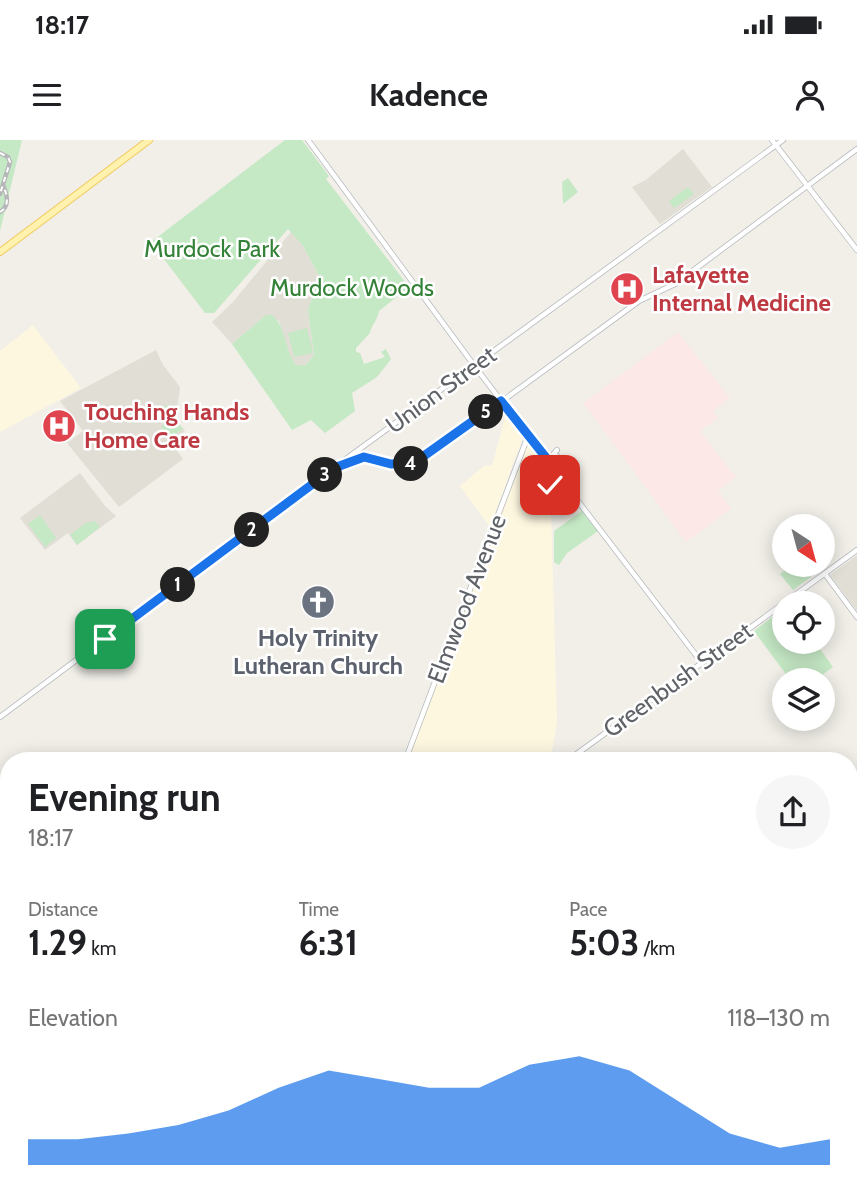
<!DOCTYPE html>
<html lang="en">
<head>
<meta charset="utf-8">
<style>
  body { margin:0; font-family:Cabin,sans-serif; background:#f6f6f6; color:#202124; height:100vh; display:flex; flex-direction:column; font-size:26px; white-space:nowrap }
  * { box-sizing:border-box; margin:0 }
  p { font-size:23px; color:#757577 }
  .icon { flex:none; width:38px; height:38px; fill:none; stroke:currentColor; stroke-width:2; stroke-linecap:round; stroke-linejoin:round }
  .map { position:relative; flex:1; overflow:hidden }
  .sheet { position:absolute; left:0px; top:612px; width:858px; height:450px; display:flex; flex-direction:column; background:#fff; border-radius:28px 28px 0 0; box-shadow:0 4px 18px #0003 }
  .sheet>* { flex:none }
  .needle { width:46px; rotate:144deg }
  .controls { position:absolute; left:772px; top:374px; display:grid; gap:14px }
  .controls a { display:grid; place-items:center; width:63px; height:63px; border-radius:50%; background:#fff; box-shadow:0 4px 18px #0003; font-size:35px }
  .pin { position:absolute; display:grid; place-items:center; width:60px; height:60px; color:#fff; margin:-30px; border-radius:14px; box-shadow:0 4px 10px #0006 }
  .km { position:absolute; width:35px; height:35px; margin:-18px; border-radius:50%; background:#222; color:#fff; font-size:19px; line-height:35px; text-align:center }
  .round { display:grid; place-items:center; flex:none; width:74px; height:74px; border-radius:37px; background:#f6f6f6 }
  .overview { display:flex; align-items:center; justify-content:space-between; height:119px; padding:0 28px }
  h1 { font-size:38px; font-weight:800; line-height:52px }
  .stats { display:grid; grid-template-columns:repeat(3,1fr); gap:10px; height:119px; padding:7px 28px }
  .stats div { display:grid; align-content:center }
  .stats b { font-size:35px; font-weight:800 }
  .stats small { font-size:19px; font-weight:400 }
  .stats p { font-size:19px }
  .chart { height:196px; padding:14px 28px }
  .chart p { display:flex; justify-content:space-between }
  .chart svg { width:100%; height:126px; margin-top:7px; fill:#1a73e8; opacity:.7 }
  .status { display:flex; justify-content:space-between; align-items:center; height:49px; padding:0 35px; background:#fff; direction:ltr }
  .status svg { height:19px; fill:currentColor }
  header { display:flex; justify-content:space-between; align-items:center; height:91px; padding:0 28px; background:#fff; font-size:32px; font-weight:800 }
  .map>svg:first-child { display:block }
  .commercial { fill:#fef7e0 }
  .industrial { fill:#e0deda }
  .education { fill:#e1ded6 }
  .medical { fill:#fce8e6 }
  .green { fill:#c5e8c5 }
  .lines { fill:none; stroke-linecap:round; stroke-linejoin:round }
  .secondary-casing { stroke:#b6babf; stroke-width:6 }
  .primary-casing { stroke:#f2c960; stroke-width:8 }
  .secondary { stroke:#fff; stroke-width:4.5 }
  .primary { stroke:#fff2af; stroke-width:6 }
  .rail-casing { stroke:#b6b7b8; stroke-width:4.5 }
  .rail { stroke:#fff; stroke-width:2; stroke-dasharray:5; stroke-linecap:butt }
  .route-casing { stroke:#fff; stroke-width:14 }
  .route { stroke:#1a73e8; stroke-width:9 }
  .labels { text-anchor:middle; stroke-width:5; stroke-linejoin:round; paint-order:stroke }
  .park-label { font-size:24px; fill:#348238; stroke:#fff }
  .health-label { font-size:24px; font-weight:bold; fill:#be3a42; stroke:#fff; text-anchor:start }
  .street-label { font-size:24px; fill:#5f6368; stroke:#fff }
  .worship-label { font-size:24px; font-weight:bold; fill:#5b616d; stroke:#fff }
</style>
</head>
<body>
<div class="status"><b>18:17</b><svg viewBox="0 0 49 12"><path d="M0 12V9h3v3zM5 12V6h3v6zM10 12V3h3v9zM15 12V0h3v12zM26 1h20v11H26zM47 4h2v5h-2z"/></svg></div>
<header><svg class="icon" aria-label="menu" viewBox="0 0 24 24"><path d="M4 6h16M4 12h16M4 18h16"/></svg>Kadence<svg class="icon" aria-label="person" viewBox="0 0 24 24"><circle cx="12" cy="8" r="4"/><path d="M4 21q1-7 8-7t8 7"/></svg></header>
<div class="map">
<svg width="857" height="1062" viewBox="0 0 857 1062">
  <rect width="100%" height="100%" fill="#f1efe8"/>
  <g class="commercial">
    <path d="M33,185L81,248L0,292V211Z"/>
    <path d="M506,274L523,297L490,387L460,346L485,325L492,326Z"/>
    <path d="M528,296L553,327L550,335L557,582L550,621H405Z"/>
    <path d="M1,849L9,859V944L0,932Z"/>
  </g>
  <path class="industrial" d="M0,932L9,944V1020L0,1027Z"/>
  <g class="education">
    <path d="M683,9L712,47L660,84L632,47L646,40Z"/>
    <path d="M291,92L303,106L319,136L308,170L314,215L306,225H296L291,219L279,181L266,175L232,204L212,182L232,163Z"/>
    <path d="M156,210L163,225L180,247L176,280L185,291L171,302L183,319L119,367L67,303L83,291L60,261Z"/>
    <path d="M80,333L105,366L116,376L77,405L68,393L45,410L20,378Z"/>
    <path d="M857,415V471L830,435Z"/>
  </g>
  <path class="medical" d="M678,192L730,258L713,271L718,278L700,291L736,337L718,350L731,369L686,402L583,263Z"/>
  <g class="green">
    <path d="M0,0H22L0,91Z"/>
    <path d="M285,0H302L329,36L326,39L409,147L379,171C378,180 371,185 370,193L356,208V212L360,213L364,224L385,217L381,212L386,209L391,219L377,237L352,253L355,271L325,293L311,280L292,290L232,204L266,175H272C287,187 284,210 296,225H306L314,215L308,170L319,136L303,106L288,89L214,173H205L151,102Z"/>
    <path d="M568,38L578,52L563,64L562,42Z"/>
    <path d="M688,47L694,54L674,68L669,61Z"/>
    <path d="M307,188L313,213L294,217L288,193Z"/>
    <path d="M167,265L174,274L173,277L183,289L168,299L162,295L161,289L166,280L162,266Z"/>
    <path d="M583,370L598,391L567,413L559,425L554,422V391Z"/>
    <path d="M40,375L56,398L45,407L28,384Z"/>
    <path d="M95,381L100,387L77,405L70,395L86,383Z"/>
    <path d="M792,425H803L811,437L793,450L780,434Z"/>
    <path d="M784,468V502H815L833,527L814,541H791L754,491Z"/>
    <path d="M9,795V834L0,823V802Z"/>
    <path d="M849,938L857,949V996L849,1002Z"/>
  </g>
  <g class="lines">
    <g class="secondary-casing">
      <g id="secondary">
        <path d="M308,0L476,228L702,523"/>
        <path d="M772,0L857,110"/>
        <path d="M544,315L552,316L557,310"/>
        <path d="M557,316L564,338"/>
        <path d="M345,324C374,309 395,334 423,319L639,161L675,144L857,9"/>
        <path d="M550,345L556,338L562,339"/>
        <path d="M825,434L857,477"/>
        <path d="M0,577L324,335L783,0"/>
        <path d="M405,621L528,296"/>
        <path d="M567,621L857,410"/>
        <path d="M0,1033L9,1026"/>
        <path d="M0,1039L9,1033"/>
      </g>
    </g>
    <g class="primary-casing">
      <g id="primary">
        <path d="M0,112L149,0"/>
        <path d="M0,827L9,839"/>
        <path d="M0,838L9,850"/>
        <path d="M154,1054L160,1062"/>
        <path d="M162,1054L168,1062"/>
      </g>
    </g>
    <use href="#secondary" class="secondary"/>
    <use href="#primary" class="primary"/>
    <g class="rail-casing">
      <g id="rail">
        <path d="M0,13L8,17L10,22L0,54"/>
        <path d="M0,72C10,66 7,56 4,47"/>
        <path d="M0,939L9,951"/>
        <path d="M85,1054L91,1062"/>
        <path d="M98,1054L104,1062"/>
        <path d="M568,1054V1062"/>
      </g>
    </g>
    <use href="#rail" class="rail"/>
  </g>
  <g class="lines">
    <g class="route-casing">
      <path id="route" d="M105,499L334,328L364,317L391,324L414,323L501,261L563,339L556,338L550,345"/>
    </g>
    <use href="#route" class="route"/>
  </g>
  <defs>
    <g id="hospital-disc" transform="scale(1.75)"><circle r="9.5" fill="#e0444e" stroke="#fff"/><path d="M-5-5h3v3.5h4V-5h3V5h-3V1.5h-4V5h-3Z" fill="#fff"/></g>
    <g id="church-disc" transform="scale(1.75)"><circle r="9.5" fill="#6b7280" stroke="#fff"/><path d="M-1.2-6h2.4v3.5h3.3v2.4h-3.3V6h-2.4V-.1h-3.3v-2.4h3.3Z" fill="#fff"/></g>
  </defs>
  <g fill-rule="evenodd">
    <use href="#hospital-disc" x="627" y="149"/>
    <use href="#hospital-disc" x="59" y="286"/>
    <use href="#church-disc" x="318" y="462"/>
  </g>
  <g class="labels">
    <g class="park-label">
      <text x="212" y="117">Murdock Park</text>
      <text x="352" y="156">Murdock Woods</text>
    </g>
    <g class="health-label">
      <text x="652" y="143">Lafayette<tspan x="652" dy="28">Internal Medicine</tspan></text>
      <text x="84" y="280">Touching Hands<tspan x="84" dy="28">Home Care</tspan></text>
    </g>
    <g class="street-label">
      <text transform="translate(441 250) rotate(-36)" y="8">Union Street</text>
      <text transform="translate(467 459) rotate(-69)" y="8">Elmwood Avenue</text>
      <text transform="translate(678 540) rotate(-36)" y="8">Greenbush Street</text>
    </g>
    <g class="worship-label">
      <text x="318" y="506">Holy Trinity<tspan x="318" dy="28">Lutheran Church</tspan></text>
    </g>
  </g>
</svg>
<div class="controls">
<a><svg class="needle" viewBox="-14 -14 28 28"><path d="M0-13l5 13h-10z" fill="#e53935"/><path d="M0 13l5-13h-10z" fill="#757577"/></svg></a>
<a><svg class="icon" aria-label="locate" viewBox="0 0 24 24"><circle cx="12" cy="12" r="6"/><path d="M12 2v4M12 18v4M2 12h4M18 12h4"/></svg></a>
<a><svg class="icon" aria-label="layers" viewBox="0 0 24 24"><path d="M12 4l9 5-9 5-9-5zM3 14l9 5 9-5"/></svg></a>
</div>
<div class="pin" style="left:105px;top:499px;background:#1e9e55"><svg class="icon" aria-label="arrive" viewBox="0 0 24 24"><path d="M6 21V4h12l-3 4 3 4H6"/></svg></div>
<div class="pin" style="left:550px;top:345px;background:#d93025"><svg class="icon" aria-label="check" viewBox="0 0 24 24"><path d="M5 12l5 5 9-10"/></svg></div>
<b class="km" style="left:178px;top:445px">1</b>
<b class="km" style="left:252px;top:390px">2</b>
<b class="km" style="left:325px;top:335px">3</b>
<b class="km" style="left:411px;top:324px">4</b>
<b class="km" style="left:486px;top:272px">5</b>
<section class="sheet">
<div class="overview"><div><h1>Evening run</h1><p>18:17</p></div><a class="round"><svg class="icon" aria-label="share" viewBox="0 0 24 24"><path d="M12 15V3M7 8l5-5 5 5M5 13v7h14v-7"/></svg></a></div>
<div class="stats">
<div><p>Distance</p><b>1.29<small> km</small></b></div>
<div><p>Time</p><b>6:31</b></div>
<div><p>Pace</p><b>5:03<small> /km</small></b></div>
</div>
<div class="chart"><p><span>Elevation</span>118–130 m</p>
<svg viewBox="0 0 160 44" preserveAspectRatio="none"><path d="M0 44V35L10 35L20 33L30 30L40 25L50 17L60 11L70 14L80 17L90 17L100 9L110 6L120 11L130 22L140 33L150 38L160 35V44z"/></svg>
</div>
</section>
</div>
</body>
</html>
